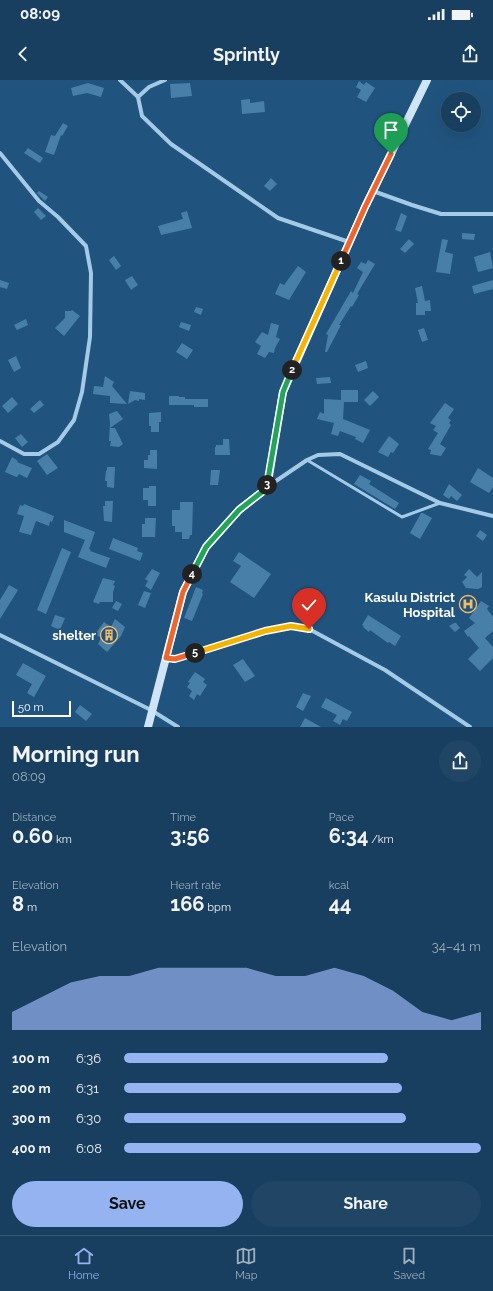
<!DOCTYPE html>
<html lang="en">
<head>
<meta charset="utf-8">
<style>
  body { margin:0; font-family:Raleway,sans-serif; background:#214665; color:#f1f3f6; height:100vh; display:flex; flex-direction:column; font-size:15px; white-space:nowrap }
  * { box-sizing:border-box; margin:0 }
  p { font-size:13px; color:#9fafbd }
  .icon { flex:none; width:22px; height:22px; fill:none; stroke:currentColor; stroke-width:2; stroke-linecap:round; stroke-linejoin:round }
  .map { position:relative; height:647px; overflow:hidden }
  .drawer { display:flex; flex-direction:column; background:#183f5f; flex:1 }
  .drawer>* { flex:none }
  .fabs { position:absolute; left:441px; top:12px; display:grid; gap:8px }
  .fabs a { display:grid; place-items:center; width:40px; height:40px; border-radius:50%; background:#183f5f; box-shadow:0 4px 16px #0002,0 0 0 1px #365874; font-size:20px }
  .scale { position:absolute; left:12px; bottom:10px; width:59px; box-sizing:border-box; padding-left:4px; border:2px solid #fff; border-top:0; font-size:11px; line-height:14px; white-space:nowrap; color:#fff; -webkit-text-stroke:3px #20547f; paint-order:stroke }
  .pin { position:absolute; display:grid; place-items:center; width:34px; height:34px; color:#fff; margin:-41px -17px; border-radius:50% 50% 50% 0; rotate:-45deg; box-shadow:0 0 4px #0007 }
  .pin .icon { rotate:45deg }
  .km { position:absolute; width:20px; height:20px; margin:-10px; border-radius:50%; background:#222; color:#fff; font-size:11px; line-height:20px; text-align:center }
  .round { display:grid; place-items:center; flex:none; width:42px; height:42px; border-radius:21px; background:#214665 }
  .summary { display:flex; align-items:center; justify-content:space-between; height:68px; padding:0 12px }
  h1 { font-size:22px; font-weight:700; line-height:30px }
  .stats { display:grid; grid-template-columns:repeat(3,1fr); gap:6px; height:68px; padding:4px 12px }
  .stats div { display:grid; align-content:center }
  .stats b { font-size:20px; font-weight:700 }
  .stats small { font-size:11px; font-weight:400 }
  .stats p { font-size:11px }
  .chart { height:112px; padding:8px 12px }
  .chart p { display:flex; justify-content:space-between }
  .chart svg { width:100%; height:72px; margin-top:4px; fill:#95b2f1; opacity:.7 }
  .action { display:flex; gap:8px; margin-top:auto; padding:8px 12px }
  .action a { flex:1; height:46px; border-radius:24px; background:#95b2f1; color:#111; font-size:16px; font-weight:700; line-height:46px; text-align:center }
  .action a+a { background:#214665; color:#f1f3f6 }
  ul { padding:0 12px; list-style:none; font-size:13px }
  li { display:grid; grid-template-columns:64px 48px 1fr; align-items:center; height:30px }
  li i { height:10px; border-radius:5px; background:#95b2f1 }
  .status { display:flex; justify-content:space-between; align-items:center; height:28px; padding:0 20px; background:#183f5f; direction:ltr }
  .status svg { height:11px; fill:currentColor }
  header { display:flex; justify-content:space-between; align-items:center; height:52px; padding:0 12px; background:#183f5f; font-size:18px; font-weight:700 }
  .tabs { display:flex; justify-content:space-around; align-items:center; height:56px; border-top:1px solid #365874; background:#183f5f; font-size:11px; color:#9fafbd }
  .tabs a { display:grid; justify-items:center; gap:2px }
  .tabs .active { color:#95b2f1 }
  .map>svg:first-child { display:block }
  .building { fill:#487fa9 }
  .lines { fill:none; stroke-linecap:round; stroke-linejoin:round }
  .lane { stroke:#a5cae8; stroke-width:3 }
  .street { stroke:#a5cae8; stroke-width:4 }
  .secondary { stroke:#cfe4f6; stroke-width:8 }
  .split-1-casing { stroke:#fff; stroke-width:8 }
  .split-2-casing { stroke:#fff; stroke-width:8 }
  .split-3-casing { stroke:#fff; stroke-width:8 }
  .split-4-casing { stroke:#fff; stroke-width:8 }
  .split-5-casing { stroke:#fff; stroke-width:8 }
  .split-6-casing { stroke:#fff; stroke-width:8 }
  .split-1 { stroke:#f0652b; stroke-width:5 }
  .split-2 { stroke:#f5b400; stroke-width:5 }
  .split-3 { stroke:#22a559; stroke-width:5 }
  .split-4 { stroke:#22a559; stroke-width:5 }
  .split-5 { stroke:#f0652b; stroke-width:5 }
  .split-6 { stroke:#f5b400; stroke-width:5 }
  .labels { text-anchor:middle; stroke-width:3.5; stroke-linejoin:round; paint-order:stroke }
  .poi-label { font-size:13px; font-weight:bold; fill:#fff; stroke:#20547f; text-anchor:end }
</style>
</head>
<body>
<div class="status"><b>08:09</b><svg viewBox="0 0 49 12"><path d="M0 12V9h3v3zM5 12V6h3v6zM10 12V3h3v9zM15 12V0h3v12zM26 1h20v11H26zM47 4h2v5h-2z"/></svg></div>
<header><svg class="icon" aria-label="back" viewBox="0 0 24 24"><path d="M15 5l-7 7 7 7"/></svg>Sprintly<svg class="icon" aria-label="share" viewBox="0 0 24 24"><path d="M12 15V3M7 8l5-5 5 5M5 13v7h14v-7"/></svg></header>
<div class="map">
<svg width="493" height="647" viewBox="0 0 493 647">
  <rect width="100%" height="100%" fill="#20547f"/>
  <g class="building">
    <path d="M359,1L364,5L366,2L375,8L366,22L357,17L361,10L356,7Z"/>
    <path d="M88,3L104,8L101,17L87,13L73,16L71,8Z"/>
    <path d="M190,3L192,16L171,18L170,4Z"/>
    <path d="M250,19V23L264,21L265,32L242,34L241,20Z"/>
    <path d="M63,43L68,46L62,56L61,55L54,75L45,72L51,55L55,56Z"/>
    <path d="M28,68L43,78L40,83L24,73Z"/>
    <path d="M271,98L277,104L270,111L264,106Z"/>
    <path d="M39,111L48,117L45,121L37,113Z"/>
    <path d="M38,128L46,136L41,140L34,132Z"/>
    <path d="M187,131L192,148L161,155L158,146L183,139L181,133Z"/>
    <path d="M401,133L407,136L401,152L395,150Z"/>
    <path d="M462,153L475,154L474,160L462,159Z"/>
    <path d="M409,159L414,164L405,173L400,169Z"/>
    <path d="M442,159L448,160L445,172L453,174L450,194L436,192Z"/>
    <path d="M490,172L493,188L478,192L474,177Z"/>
    <path d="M114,176L121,186L116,190L109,180Z"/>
    <path d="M368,180L375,184L357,214L359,215L352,227L351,226L339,245H341L327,272H325L328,255L326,254L351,211L353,213L363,192L357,188L361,182L366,184Z"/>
    <path d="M298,186L306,192L289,220L275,214L280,203L284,205Z"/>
    <path d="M132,196L138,205L131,210L125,200Z"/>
    <path d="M0,200L9,203L7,209L0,207Z"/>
    <path d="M493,200V209L474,214L472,206Z"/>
    <path d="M422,206L425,221L430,220L431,231H425V235H416V223H418L415,208Z"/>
    <path d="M196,227L203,229L201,235L194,232Z"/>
    <path d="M72,230L80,236L64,256L55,248L65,238V231H71Z"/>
    <path d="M26,239L28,245L17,250L14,245Z"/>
    <path d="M181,242L191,245L189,251L179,247Z"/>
    <path d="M271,243L279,245L276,257L280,259L275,268L274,273L269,272L265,278L257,274L261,266L255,262L262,252L268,255Z"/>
    <path d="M424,248L428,260L422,262L418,250Z"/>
    <path d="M182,263L193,270L187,279L176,272Z"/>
    <path d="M16,276L21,288L14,292L8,280Z"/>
    <path d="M366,281L368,288L358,292L355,285Z"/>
    <path d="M105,296L114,302L112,306L127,324L110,323V316L93,314L94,306L103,307Z"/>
    <path d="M330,297L331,303L317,304L316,298Z"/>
    <path d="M341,310H358V322H344L343,339L370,350L363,363L355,359L356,357L340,351L338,356L331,354L334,343L317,339L320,332L324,334V319L341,320Z"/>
    <path d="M130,311L145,313V320L139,319V321L135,320L128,324Z"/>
    <path d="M373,311L379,317L370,326L364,320Z"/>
    <path d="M169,316H179V317H185V319H208V327H194V325H169Z"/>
    <path d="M12,317L18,324L8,333L2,326Z"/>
    <path d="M40,320L44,325L34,333L30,329Z"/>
    <path d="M445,323L454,329L448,338L451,340L449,343L451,345L440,364L446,368L441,376L430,374L431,370L428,369L438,353L433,350L436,346L430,343Z"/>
    <path d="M117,331L123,339L110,348H115L123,364L119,367L110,366L111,361H109L110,343L109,334Z"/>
    <path d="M161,332V342H159V352H151V346H149V333Z"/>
    <path d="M21,354L28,362L22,367L15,358Z"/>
    <path d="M389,356L399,364L393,373L391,372L388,377L378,372Z"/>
    <path d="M223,359H229L230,375H215V367H216V365H223Z"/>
    <path d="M150,370H157V389L144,388V380H148V375H150Z"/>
    <path d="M47,374L58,388L47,395L37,381Z"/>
    <path d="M12,377L18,381L17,382L32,388L27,398L19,394L17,397L14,396L5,392Z"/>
    <path d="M107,387H115L114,408L107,407V401H105L106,390H107Z"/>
    <path d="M478,388L493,398V407L489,413L470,402Z"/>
    <path d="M211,390H220L218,405H210Z"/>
    <path d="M360,395L371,401L369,404L399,423L395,429L354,404Z"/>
    <path d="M449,404L462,415L457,421L451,416L449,419L443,415Z"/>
    <path d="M149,406H156V426H148V420H143V408H149Z"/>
    <path d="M105,421H113L112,442L104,441L103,426H105Z"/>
    <path d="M180,422H193L192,455H190L189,459H182V452H175V446H172V430H180Z"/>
    <path d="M24,424L54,436L52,442L50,441L49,446L36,441L31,455L19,452L24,436L17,434L20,425L23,426Z"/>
    <path d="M421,433H423L432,438L420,459L410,453Z"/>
    <path d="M145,438H156L155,457H142V444H145Z"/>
    <path d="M64,440L95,452L89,469L91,470L90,471L110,478L106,488L78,477L85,460L64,452Z"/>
    <path d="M480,450L487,455L483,461L476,456Z"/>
    <path d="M113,458L138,468L137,471L143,473L140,481L109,469Z"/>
    <path d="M62,468L71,472L46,534L37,530Z"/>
    <path d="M239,472L271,494L254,518L230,502L241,486L233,481Z"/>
    <path d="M152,489L160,493L151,510L145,506L148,501L145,499Z"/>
    <path d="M469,489L477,497L482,492V507L478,509L466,508L462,502L467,497L464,495Z"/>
    <path d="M103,498L115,501L113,505L115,506L113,512V522H100L99,524L93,522Z"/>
    <path d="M9,505L18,510L0,539V520Z"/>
    <path d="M196,507L203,510L202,513L203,514L192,541L184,538Z"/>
    <path d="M144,511L151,513L145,528L138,525Z"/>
    <path d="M116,521L122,524L118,531L112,528Z"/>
    <path d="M481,521L489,526L487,529L493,537V551L485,558L493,567V578L480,591L468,579L479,568L469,556L468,557L464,551L475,543L469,538Z"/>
    <path d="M55,535L65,538L60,550L51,546Z"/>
    <path d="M368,535L401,556L395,566L389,562L388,563L370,550L369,552L363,547L364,546L362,545Z"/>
    <path d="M115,539L125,547L121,556L107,572L98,564L101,558L95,554L104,542L111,547Z"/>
    <path d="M454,543H456L460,548L455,552L449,546Z"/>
    <path d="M243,579L255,596L245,602L233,585Z"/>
    <path d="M23,583L46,596L34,617L27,613L32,604L16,595Z"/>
    <path d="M195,592L205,599L203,602L207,605L200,616L197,614L194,620L189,616L192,611L187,607L190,603L188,602Z"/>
    <path d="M303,613L311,616L303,631L296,627Z"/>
    <path d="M326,618L352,632L347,641L343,639L340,645L333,641L337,635L321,627Z"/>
    <path d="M80,625L92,634L86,641L75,632Z"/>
    <path d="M305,638L321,647H300Z"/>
  </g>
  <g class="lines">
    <path class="lane" d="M307,380L402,437L440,423"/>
    <g class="street">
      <path d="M120,0L138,17"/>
      <path d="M165,0L149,7L138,17L142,36L171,64L278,138L349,162"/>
      <path d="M0,73L39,121L58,137L86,166L91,193L90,257L82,312L74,340L58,362L39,374H24L0,361"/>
      <path d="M373,111L412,125L441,134H493"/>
      <path d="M267,407L307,380L318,375L340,374L440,423L493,436"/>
      <path d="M0,555L151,630L178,647"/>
      <path d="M166,578L175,579L265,551L291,546L309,549L385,590L470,647"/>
    </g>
    <path class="secondary" d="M148,647L183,512L206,467L239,430L267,408L283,312L365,127L427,0"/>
  </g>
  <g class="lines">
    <g class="split-1-casing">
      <path id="split-1" d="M341,181L365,127L391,74"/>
    </g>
    <g class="split-2-casing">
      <path id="split-2" d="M292,290L341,181"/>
    </g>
    <g class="split-3-casing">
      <path id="split-3" d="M267,405L283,312L292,290"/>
    </g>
    <g class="split-4-casing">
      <path id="split-4" d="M192,494L206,467L239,430L267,408V405"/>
    </g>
    <g class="split-5-casing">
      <path id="split-5" d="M192,494L183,512L166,578L175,579L195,573"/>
    </g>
    <g class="split-6-casing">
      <path id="split-6" d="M195,573L265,551L291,546L309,549"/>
    </g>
    <use href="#split-1" class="split-1"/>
    <use href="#split-2" class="split-2"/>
    <use href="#split-3" class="split-3"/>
    <use href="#split-4" class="split-4"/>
    <use href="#split-5" class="split-5"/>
    <use href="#split-6" class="split-6"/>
  </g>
  <defs>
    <g id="hospital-ring" transform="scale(0.9)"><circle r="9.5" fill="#20547f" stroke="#f5bb65" stroke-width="1.5"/><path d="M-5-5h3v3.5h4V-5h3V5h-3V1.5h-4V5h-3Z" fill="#f5bb65"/></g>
    <g id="building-ring" transform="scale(0.9)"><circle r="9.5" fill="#20547f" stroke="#f5bb65" stroke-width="1.5"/><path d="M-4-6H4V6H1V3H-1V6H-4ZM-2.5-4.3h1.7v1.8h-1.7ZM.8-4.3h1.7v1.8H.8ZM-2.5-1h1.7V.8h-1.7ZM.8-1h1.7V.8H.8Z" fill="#f5bb65"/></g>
  </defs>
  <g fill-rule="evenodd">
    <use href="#hospital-ring" x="468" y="524"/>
    <use href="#building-ring" x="109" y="555"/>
  </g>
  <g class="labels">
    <g class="poi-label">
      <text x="455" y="522">Kasulu District<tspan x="455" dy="15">Hospital</tspan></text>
      <text x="96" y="560">shelter</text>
    </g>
  </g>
</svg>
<div class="fabs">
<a><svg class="icon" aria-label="locate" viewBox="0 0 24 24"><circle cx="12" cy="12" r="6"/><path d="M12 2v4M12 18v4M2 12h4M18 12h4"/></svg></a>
</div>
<div class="scale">50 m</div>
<div class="pin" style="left:391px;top:74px;background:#1e9e55"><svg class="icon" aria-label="arrive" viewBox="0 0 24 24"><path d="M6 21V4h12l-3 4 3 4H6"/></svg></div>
<div class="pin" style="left:309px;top:549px;background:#d93025"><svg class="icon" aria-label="check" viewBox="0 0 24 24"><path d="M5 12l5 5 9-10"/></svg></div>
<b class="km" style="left:341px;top:181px">1</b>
<b class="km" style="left:292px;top:290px">2</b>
<b class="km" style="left:267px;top:405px">3</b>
<b class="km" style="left:192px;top:494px">4</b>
<b class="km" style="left:195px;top:573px">5</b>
</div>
<section class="drawer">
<div class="summary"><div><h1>Morning run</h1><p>08:09</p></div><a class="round"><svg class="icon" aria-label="share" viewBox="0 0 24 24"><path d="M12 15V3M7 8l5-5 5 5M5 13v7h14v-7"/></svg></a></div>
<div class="stats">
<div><p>Distance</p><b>0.60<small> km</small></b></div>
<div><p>Time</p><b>3:56</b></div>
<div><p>Pace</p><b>6:34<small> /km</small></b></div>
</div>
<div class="stats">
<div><p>Elevation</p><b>8<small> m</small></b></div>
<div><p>Heart rate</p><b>166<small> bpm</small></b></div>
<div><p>kcal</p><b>44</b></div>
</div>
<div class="chart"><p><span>Elevation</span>34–41 m</p>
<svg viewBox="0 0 160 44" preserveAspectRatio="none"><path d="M0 44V33L10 24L20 15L30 11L40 11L50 6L60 6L70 6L80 6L90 11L100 11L110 6L120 11L130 20L140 33L150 38L160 33V44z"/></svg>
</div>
<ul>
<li><b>100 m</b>6:36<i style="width:74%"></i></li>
<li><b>200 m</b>6:31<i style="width:78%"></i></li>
<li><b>300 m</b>6:30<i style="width:79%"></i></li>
<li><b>400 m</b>6:08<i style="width:100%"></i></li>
</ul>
<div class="action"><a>Save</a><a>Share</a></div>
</section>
<nav class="tabs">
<a class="active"><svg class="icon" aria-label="home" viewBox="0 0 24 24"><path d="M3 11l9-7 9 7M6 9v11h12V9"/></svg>Home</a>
<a><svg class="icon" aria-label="map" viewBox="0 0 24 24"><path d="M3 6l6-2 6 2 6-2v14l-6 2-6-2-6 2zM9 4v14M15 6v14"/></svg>Map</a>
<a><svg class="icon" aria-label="saved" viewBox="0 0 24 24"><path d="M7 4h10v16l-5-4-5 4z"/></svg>Saved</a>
</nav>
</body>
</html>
